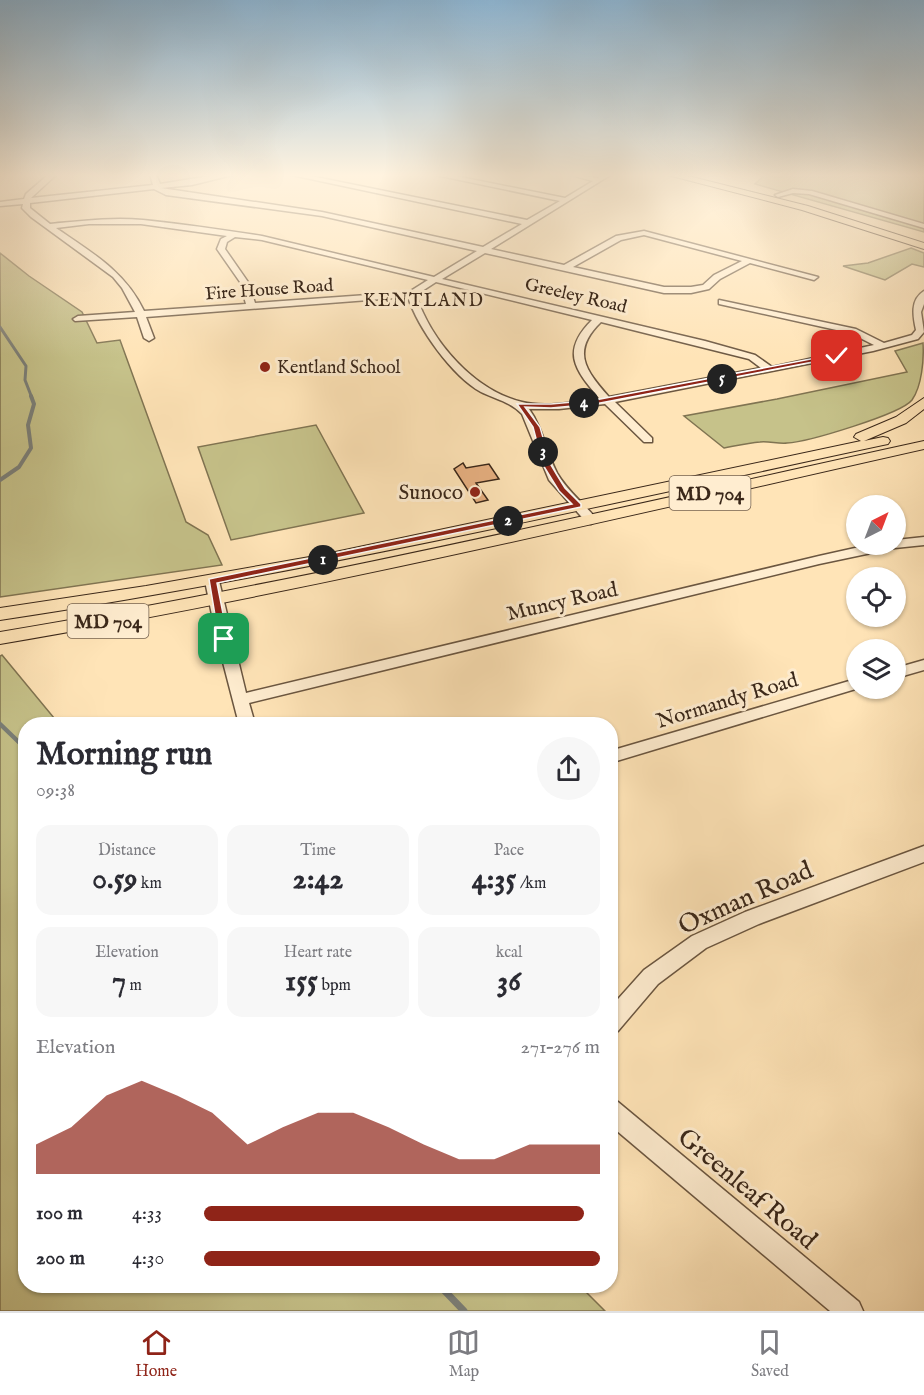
<!DOCTYPE html>
<html lang="en">
<head>
<meta charset="utf-8">
<style>
  body { margin:0; font-family:"IM FELL English",serif; background:#f7f7f7; color:#2b2b33; height:100vh; display:flex; flex-direction:column; font-size:22px; white-space:nowrap }
  * { box-sizing:border-box; margin:0 }
  p { font-size:20px; color:#7c7c81 }
  .icon { flex:none; width:33px; height:33px; fill:none; stroke:currentColor; stroke-width:2; stroke-linecap:round; stroke-linejoin:round }
  .map { position:relative; flex:1; overflow:hidden }
  .side { position:absolute; left:18px; top:717px; width:600px; height:576px; display:flex; flex-direction:column; background:#fff; border-radius:24px; box-shadow:0 2px 4px #0004 }
  .side>* { flex:none }
  .needle { width:39px; rotate:42deg }
  .fabs { position:absolute; left:846px; top:495px; display:grid; gap:12px }
  .fabs a { display:grid; place-items:center; width:60px; height:60px; border-radius:50%; background:#fff; box-shadow:0 2px 4px #0004; font-size:30px }
  .pin { position:absolute; display:grid; place-items:center; width:51px; height:51px; color:#fff; margin:-26px; border-radius:12px; box-shadow:0 3px 9px #0006 }
  .km { position:absolute; width:30px; height:30px; margin:-15px; border-radius:50%; background:#222; color:#fff; font-size:16px; line-height:30px; text-align:center }
  .round { display:grid; place-items:center; flex:none; width:63px; height:63px; border-radius:32px; background:#f7f7f7 }
  .overview { display:flex; align-items:center; justify-content:space-between; height:102px; padding:0 18px }
  h1 { font-size:33px; font-weight:700; line-height:45px }
  .metrics { display:grid; grid-template-columns:repeat(3,1fr); gap:9px; height:102px; padding:6px 18px }
  .metrics div { display:grid; align-content:center; border-radius:15px; background:#f7f7f7; text-align:center }
  .metrics b { font-size:30px; font-weight:700 }
  .metrics small { font-size:16px; font-weight:400 }
  .metrics p { font-size:16px }
  .chart { height:168px; padding:12px 18px }
  .chart p { display:flex; justify-content:space-between }
  .chart svg { width:100%; height:108px; margin-top:6px; fill:#8f2418; opacity:.7 }
  ul { padding:0 18px; list-style:none; font-size:20px }
  li { display:grid; grid-template-columns:96px 72px 1fr; align-items:center; height:45px }
  li i { height:15px; border-radius:8px; background:#8f2418 }
  .menu { display:flex; justify-content:space-around; align-items:center; height:84px; border-top:2px solid #e1e1e2; background:#fff; font-size:16px; color:#7c7c81 }
  .menu a { display:grid; justify-items:center; gap:3px }
  .menu .active { color:#8f2418 }
  .map>svg:first-child { display:block }
  .green { fill:#c6c28a; stroke:#807452; stroke-width:1.5 }
  .lines { fill:none; stroke-linecap:round; stroke-linejoin:round }
  .stream-far3 { stroke:#7b807a; stroke-width:3 }
  .stream-far2 { stroke:#7b807a; stroke-width:4 }
  .stream-far1 { stroke:#7b807a; stroke-width:4.5 }
  .stream { stroke:#7b807a; stroke-width:7 }
  .building { fill:#e7b081; stroke:#3a2719; stroke-width:1.5 }
  .minor-casing { stroke:#6b5640; stroke-width:3 }
  .major-casing { stroke:#3a2719; stroke-width:2 }
  .minor { fill:#ffedd0; fill-rule:evenodd }
  .major { fill:#ffe4b7; fill-rule:evenodd }
  .route { fill:#8f2418; stroke:#fff; stroke-width:1.5 }
  .poi-dot { fill:#8f2418; stroke:#ffedd0; stroke-width:2 }
  .labels { text-anchor:middle; stroke-width:6; stroke-linejoin:round; paint-order:stroke }
  .far-street-label { font-size:18px; fill:#3a2719; stroke:#ffedd0 }
  .far-neighbourhood-label { font-size:18px; letter-spacing:1.5px; fill:#3a2719; stroke:#ffedd0 }
  .far-poi-label { font-size:18px; fill:#3a2719; stroke:#ffedd0; text-anchor:start }
  .shield { fill:#ffedd0; stroke:#756250; stroke-width:1.5 }
  .shield-label { font-size:20px; font-weight:bold; fill:#3a2719 }
  .poi-label { font-size:21px; fill:#3a2719; stroke:#ffedd0; text-anchor:end }
  .street-label { font-size:21px; fill:#3a2719; stroke:#ffedd0 }
  .near-street-label { font-size:26px; fill:#3a2719; stroke:#ffedd0 }
</style>
</head>
<body>
<div class="map">
<svg width="924" height="1311" viewBox="0 0 924 1311">
  <rect width="100%" height="100%" fill="#ffe4b7"/>
  <filter id="stains"><feTurbulence type="fractalNoise" baseFrequency=".00333" numOctaves="4"/><feColorMatrix values="0 0 0 0 .2 0 0 0 0 .09 0 0 0 0 .02 0 0 0 .5 -.17"/></filter>
  <radialGradient id="worn" r=".72"><stop offset=".6" stop-color="#630" stop-opacity="0"/><stop offset="1" stop-color="#630" stop-opacity=".3"/></radialGradient>
  <g class="green">
    <path d="M766,174H924V232L755,184Z"/>
    <path d="M911,248L924,253V267L912,264L885,280L843,266L868,263Z"/>
    <path d="M0,253L29,276L82,312L97,343L120,340L186,522L208,535L222,565L0,597Z"/>
    <path d="M923,343C924,359 922,386 912,400C901,414 808,442 787,443C778,444 769,441 760,442C748,443 735,446 724,448L684,416L777,399L907,372L895,351Z"/>
    <path d="M316,425L364,513L231,540L198,447Z"/>
    <path d="M2,655L59,724H26V1286H580L605,1311H0V656Z"/>
  </g>
  <g class="lines">
    <path class="stream-far3" d="M0,327L26,366L25,380L32,398"/>
    <path class="stream-far2" d="M0,480L19,467L31,448L28,425L34,404L31,396"/>
    <path class="stream-far1" d="M0,724L26,749"/>
    <path class="stream" d="M440,1286L464,1311"/>
  </g>
  <path class="building" d="M463,463L466,468L489,464L499,479L476,483L488,500L476,503L454,469Z"/>
  <g class="lines">
    <g class="minor-casing">
      <g id="minor">
        <path d="M49,174H57L31,198L153,185L150,174H156L160,184L222,174H236L192,185L161,188L322,212L483,247L522,224L287,174H301L527,220L560,201L431,174H446L565,198L593,181L568,174L598,178L604,174H612L491,249L564,265L616,236L644,231L818,277L814,280L750,263L720,279L709,289L691,293H664L485,253L442,279L705,341L755,355L772,367L874,345L850,333L719,304V300L856,329L884,343L912,335L916,330C913,316 910,300 924,291V304L921,312L924,332L918,339L873,351L615,402L652,438V442H644L605,404L559,409H529C543,428 546,452 557,473C568,492 585,504 597,520L591,524L587,523L549,480L522,414C511,402 495,399 481,392C452,376 418,328 408,297L146,317L154,338L149,341L144,338L137,317L75,321L73,319L78,316L135,312L122,288L113,277L31,217L22,208L23,204L0,206V202L24,199L26,194ZM154,189L166,195L322,216L477,251L434,277L262,236C222,230 183,224 143,220C112,217 81,221 50,224L30,208V203ZM89,224H141L227,236L221,239L217,249L240,282L246,304L144,311C125,271 91,252 56,228ZM644,235L742,261L714,275L703,285L691,287H664L573,267L621,240ZM235,237L262,240L428,280L409,292L255,303L248,282L225,249L227,242ZM436,282L592,320C561,351 574,369 599,398C576,402 545,408 522,402C473,390 431,341 416,295ZM601,322L749,359L761,368L609,397C585,370 571,351 601,322Z"/>
        <path d="M793,189L812,191L924,224V228L809,194L793,193L778,197L775,195Z"/>
        <path d="M924,537V545L895,548L819,564L249,703L255,724H239L217,639L205,581L212,577L219,581L246,693L819,556L873,544H896V540Z"/>
        <path d="M924,660V670L896,678V668Z"/>
        <path d="M856,679V688H859L610,763V751Z"/>
        <path d="M924,846V862L759,924L706,948L658,984L618,1031L610,1034V1008L644,970L692,936L745,912Z"/>
        <path d="M610,1099L618,1102L859,1302L863,1311H830L610,1125Z"/>
      </g>
    </g>
    <g class="major-casing">
      <g id="major">
        <path d="M664,174H680L808,206L924,243V249L802,210Z"/>
        <path d="M924,398V409L906,423L864,441L883,437L888,438L890,441L888,444L883,445C589,508 297,575 0,620V608L146,586L321,555L861,441L854,437L856,434L896,417Z"/>
        <path d="M924,441V449C617,518 311,591 0,644V632C311,580 617,508 924,441Z"/>
      </g>
    </g>
    <use href="#minor" class="minor"/>
    <use href="#major" class="major"/>
  </g>
  <linearGradient id="sky" x2="0" y2="1"><stop stop-color="#8db7d6"/><stop offset="0.49" stop-color="#fff3df"/><stop offset="1" stop-color="#fff3df" stop-opacity="0"/></linearGradient>
  <rect width="924" height="358" fill="url(#sky)"/>
  <path class="route" d="M837,354L839,357L595,404L551,408L525,407L540,427L551,465L557,475L565,488L581,504V507L217,583L228,639L224,642L219,639L209,579L572,504L559,491L543,465L533,427L517,404H551L595,400Z"/>
  <g class="poi-dot">
    <circle cx="265" cy="367" r="6"/>
    <circle cx="475" cy="492" r="6"/>
  </g>
  <g class="labels">
    <g class="far-street-label">
      <text transform="translate(269 289) rotate(-4)" y="6">Fire House Road</text>
      <text transform="translate(576 295) rotate(13)" y="6">Greeley Road</text>
    </g>
    <g class="far-neighbourhood-label">
      <text x="424" y="306">KENTLAND</text>
    </g>
    <g class="far-poi-label">
      <text x="277" y="373">Kentland School</text>
    </g>
    <g class="shield">
      <rect x="669.5" y="476" width="81" height="34" rx="4.5"/>
      <rect x="67.5" y="604" width="81" height="34" rx="4.5"/>
    </g>
    <g class="shield-label">
      <text x="710" y="500">MD 704</text>
      <text x="108" y="628">MD 704</text>
    </g>
    <g class="poi-label">
      <text x="463" y="499">Sunoco</text>
    </g>
    <g class="street-label">
      <text transform="translate(562 601) rotate(-13)" y="7">Muncy Road</text>
      <text transform="translate(727 700) rotate(-17)" y="7">Normandy Road</text>
    </g>
    <g class="near-street-label">
      <text transform="translate(745 897) rotate(-24)" y="9">Oxman Road</text>
      <text transform="translate(748 1188) rotate(40)" y="9">Greenleaf Road</text>
    </g>
  </g>
  <rect width="100%" height="100%" filter="url(#stains)"/>
  <rect width="100%" height="100%" fill="url(#worn)"/>
</svg>
<div class="fabs">
<a><svg class="needle" viewBox="-14 -14 28 28"><path d="M0-13l5 13h-10z" fill="#e53935"/><path d="M0 13l5-13h-10z" fill="#7c7c81"/></svg></a>
<a><svg class="icon" aria-label="locate" viewBox="0 0 24 24"><circle cx="12" cy="12" r="6"/><path d="M12 2v4M12 18v4M2 12h4M18 12h4"/></svg></a>
<a><svg class="icon" aria-label="layers" viewBox="0 0 24 24"><path d="M12 4l9 5-9 5-9-5zM3 14l9 5 9-5"/></svg></a>
</div>
<div class="pin" style="left:224px;top:639px;background:#1e9e55"><svg class="icon" aria-label="arrive" viewBox="0 0 24 24"><path d="M6 21V4h12l-3 4 3 4H6"/></svg></div>
<div class="pin" style="left:837px;top:356px;background:#d93025"><svg class="icon" aria-label="check" viewBox="0 0 24 24"><path d="M5 12l5 5 9-10"/></svg></div>
<b class="km" style="left:323px;top:560px">1</b>
<b class="km" style="left:508px;top:521px">2</b>
<b class="km" style="left:543px;top:452px">3</b>
<b class="km" style="left:584px;top:403px">4</b>
<b class="km" style="left:722px;top:379px">5</b>
<section class="side">
<div class="overview"><div><h1>Morning run</h1><p>09:38</p></div><a class="round"><svg class="icon" aria-label="share" viewBox="0 0 24 24"><path d="M12 15V3M7 8l5-5 5 5M5 13v7h14v-7"/></svg></a></div>
<div class="metrics">
<div><p>Distance</p><b>0.59<small> km</small></b></div>
<div><p>Time</p><b>2:42</b></div>
<div><p>Pace</p><b>4:35<small> /km</small></b></div>
</div>
<div class="metrics">
<div><p>Elevation</p><b>7<small> m</small></b></div>
<div><p>Heart rate</p><b>155<small> bpm</small></b></div>
<div><p>kcal</p><b>36</b></div>
</div>
<div class="chart"><p><span>Elevation</span>271–276 m</p>
<svg viewBox="0 0 160 44" preserveAspectRatio="none"><path d="M0 44V32L10 25L20 12L30 6L40 12L50 19L60 32L70 25L80 19L90 19L100 25L110 32L120 38L130 38L140 32L150 32L160 32V44z"/></svg>
</div>
<ul>
<li><b>100 m</b>4:33<i style="width:96%"></i></li>
<li><b>200 m</b>4:30<i style="width:100%"></i></li>
</ul>
</section>
</div>
<nav class="menu">
<a class="active"><svg class="icon" aria-label="home" viewBox="0 0 24 24"><path d="M3 11l9-7 9 7M6 9v11h12V9"/></svg>Home</a>
<a><svg class="icon" aria-label="map" viewBox="0 0 24 24"><path d="M3 6l6-2 6 2 6-2v14l-6 2-6-2-6 2zM9 4v14M15 6v14"/></svg>Map</a>
<a><svg class="icon" aria-label="saved" viewBox="0 0 24 24"><path d="M7 4h10v16l-5-4-5 4z"/></svg>Saved</a>
</nav>
</body>
</html>
